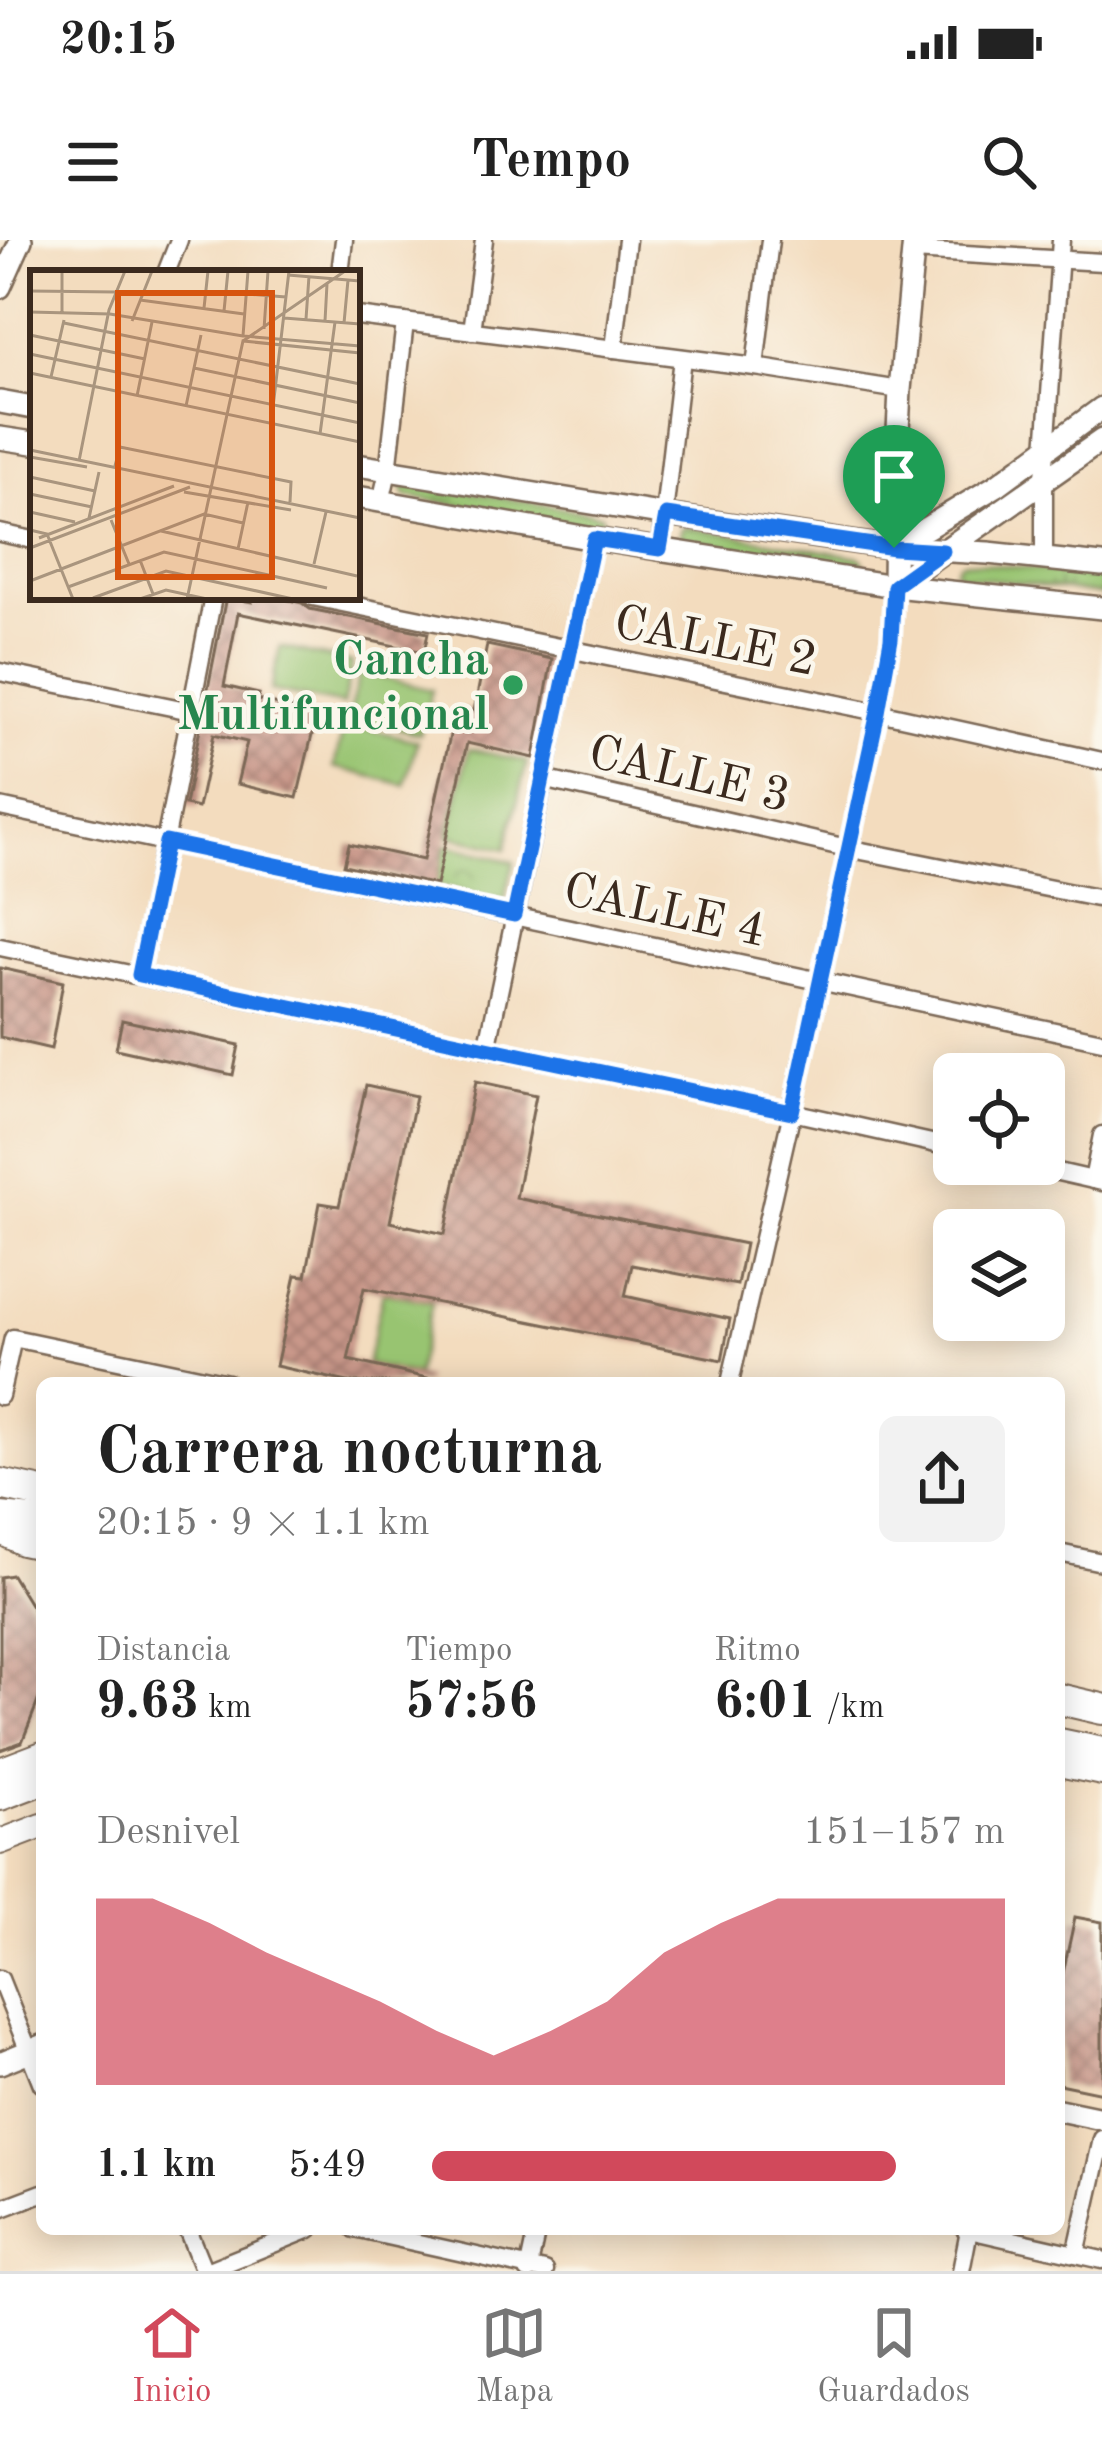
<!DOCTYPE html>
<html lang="es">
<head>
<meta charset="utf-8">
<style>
  body { margin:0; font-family:"Old Standard TT",serif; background:#f2f2f2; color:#222; height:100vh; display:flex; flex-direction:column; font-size:45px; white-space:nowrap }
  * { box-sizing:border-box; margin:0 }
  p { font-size:39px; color:#767676 }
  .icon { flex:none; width:66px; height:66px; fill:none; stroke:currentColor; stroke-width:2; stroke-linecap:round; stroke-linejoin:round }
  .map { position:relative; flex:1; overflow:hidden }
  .sheet { position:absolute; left:36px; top:1137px; width:1029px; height:858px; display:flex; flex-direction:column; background:#fff; border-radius:18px; box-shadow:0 6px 30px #0003 }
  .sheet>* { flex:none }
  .tools { position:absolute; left:933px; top:813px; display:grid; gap:24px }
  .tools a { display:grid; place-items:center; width:132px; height:132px; border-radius:18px; background:#fff; box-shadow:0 6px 30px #0003; font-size:60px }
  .pin { position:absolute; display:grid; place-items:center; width:102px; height:102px; color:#fff; margin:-123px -51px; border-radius:50% 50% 50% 0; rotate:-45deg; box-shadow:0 0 12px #0007 }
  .pin .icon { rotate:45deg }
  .round { display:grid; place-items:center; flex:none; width:126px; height:126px; border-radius:18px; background:#f2f2f2 }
  .overview { display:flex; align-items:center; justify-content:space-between; height:204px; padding:0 60px }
  h1 { font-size:66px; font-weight:700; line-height:90px }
  .figures { display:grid; grid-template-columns:repeat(3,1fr); gap:18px; height:204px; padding:12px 60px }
  .figures div { display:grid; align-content:center }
  .figures b { font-size:51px; font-weight:700 }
  .figures small { font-size:33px; font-weight:400 }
  .figures p { font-size:33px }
  .chart { height:336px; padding:24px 60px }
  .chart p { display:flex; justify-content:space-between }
  .chart svg { width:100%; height:216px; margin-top:12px; fill:#d1495b; opacity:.7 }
  ul { padding:0 60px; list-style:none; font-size:39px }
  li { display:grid; grid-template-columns:192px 144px 1fr; align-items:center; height:90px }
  li i { height:30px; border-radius:15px; background:#d1495b }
  .status { display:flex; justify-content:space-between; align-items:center; height:84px; padding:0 60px; background:#fff; direction:ltr }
  .status svg { height:33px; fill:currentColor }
  header { display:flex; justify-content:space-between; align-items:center; height:156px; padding:0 60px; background:#fff; font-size:54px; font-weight:700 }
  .tab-bar { display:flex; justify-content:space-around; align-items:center; height:168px; border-top:3px solid #e0e0e0; background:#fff; font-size:33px; color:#767676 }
  .tab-bar a { display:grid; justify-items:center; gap:6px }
  .tab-bar .active { color:#d1495b }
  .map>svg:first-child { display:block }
  .grass { fill:url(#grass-tufts); stroke:#6a7748; stroke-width:3 }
  .park { fill:url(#park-crowns); stroke:#6a7748; stroke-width:3 }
  .pitch { fill:#98c471; stroke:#6a7748; stroke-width:3 }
  .building { fill:url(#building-cross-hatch) }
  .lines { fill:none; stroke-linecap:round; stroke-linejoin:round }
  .street-casing { stroke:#7b6856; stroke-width:21 }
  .secondary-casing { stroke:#7b6856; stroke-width:26 }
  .primary-casing { stroke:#7b6856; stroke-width:28 }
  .highway-casing { stroke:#7b6856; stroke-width:34 }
  .street { stroke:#fff; stroke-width:16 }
  .secondary { stroke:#fff; stroke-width:21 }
  .primary { stroke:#fff; stroke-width:24 }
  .highway { stroke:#fff; stroke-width:30 }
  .route-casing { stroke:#fff; stroke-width:24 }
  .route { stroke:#1a73e8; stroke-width:15 }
  .leisure-dot { fill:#2e9e5b; stroke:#fbf7ec; stroke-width:4.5 }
  .labels { text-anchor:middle; stroke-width:9; stroke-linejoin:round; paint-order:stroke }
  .street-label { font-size:48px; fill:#3b2a1e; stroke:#fbf7ec }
  .leisure-label { font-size:48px; font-weight:bold; fill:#27864d; stroke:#fbf7ec; text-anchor:end }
  .inset-road { fill:none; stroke:#a9957e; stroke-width:3 }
  .view { fill:#d7540e; fill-opacity:0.15; stroke:#d7540e; stroke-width:6 }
  .inset-edge { fill:none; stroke:#3b2a1e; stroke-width:6 }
</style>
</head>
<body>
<div class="status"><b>20:15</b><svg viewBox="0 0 49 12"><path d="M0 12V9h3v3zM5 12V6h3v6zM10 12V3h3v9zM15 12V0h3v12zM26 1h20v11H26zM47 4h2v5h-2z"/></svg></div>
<header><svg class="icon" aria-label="menu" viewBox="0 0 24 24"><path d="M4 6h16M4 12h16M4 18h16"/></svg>Tempo<svg class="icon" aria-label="search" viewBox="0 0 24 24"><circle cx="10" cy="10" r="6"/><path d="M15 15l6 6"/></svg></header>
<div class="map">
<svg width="1102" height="2031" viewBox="0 0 1102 2031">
  <defs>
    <pattern id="grass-tufts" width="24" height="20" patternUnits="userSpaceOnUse" patternTransform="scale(3)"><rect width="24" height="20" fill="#98c471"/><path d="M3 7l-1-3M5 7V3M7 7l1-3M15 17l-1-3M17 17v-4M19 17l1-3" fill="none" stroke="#7d9f5c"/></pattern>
    <pattern id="park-crowns" width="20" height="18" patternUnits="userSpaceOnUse" patternTransform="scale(3)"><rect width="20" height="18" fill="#98c471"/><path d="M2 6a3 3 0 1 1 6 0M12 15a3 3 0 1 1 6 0" fill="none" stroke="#7d9f5c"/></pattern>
    <pattern id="building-cross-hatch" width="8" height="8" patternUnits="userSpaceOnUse" patternTransform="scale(3)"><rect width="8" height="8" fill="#c9988a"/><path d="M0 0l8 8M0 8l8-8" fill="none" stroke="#a47c70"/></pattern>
  </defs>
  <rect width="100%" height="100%" fill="#fbf7ec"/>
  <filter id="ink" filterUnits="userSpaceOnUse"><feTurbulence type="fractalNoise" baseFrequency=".00833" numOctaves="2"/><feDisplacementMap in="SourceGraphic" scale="24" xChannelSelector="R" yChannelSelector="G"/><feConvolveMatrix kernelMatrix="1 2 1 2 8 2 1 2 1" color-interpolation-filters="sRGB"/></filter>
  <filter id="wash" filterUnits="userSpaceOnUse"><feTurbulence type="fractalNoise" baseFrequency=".004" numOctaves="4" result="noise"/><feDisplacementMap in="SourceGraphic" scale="48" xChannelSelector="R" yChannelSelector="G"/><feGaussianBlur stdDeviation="2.7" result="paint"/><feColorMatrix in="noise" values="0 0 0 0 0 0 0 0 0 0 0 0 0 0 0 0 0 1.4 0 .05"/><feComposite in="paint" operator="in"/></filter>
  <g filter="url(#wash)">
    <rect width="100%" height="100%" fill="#f3dcbe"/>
    <g class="grass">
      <path d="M408,241L601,275L604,284L596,289L405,256L402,246Z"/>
      <path d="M687,287L859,317L864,323L861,329H857L684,300L680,295L682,288Z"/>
      <path d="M967,321L1102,338V355L961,335L955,331L959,323Z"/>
    </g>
    <path class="park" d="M446,605L514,622L504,662L436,645Z"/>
    <g class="pitch">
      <path d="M280,407L352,423L343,465L271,450Z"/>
      <path d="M360,432L432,450L420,494L348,476Z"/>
      <path d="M345,483L417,501L405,545L334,527Z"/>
      <path d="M469,509L527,522L506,609L449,596Z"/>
      <path d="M383,1052L432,1062L416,1135L367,1124Z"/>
    </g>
    <g id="blocks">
      <g class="building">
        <path d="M226,357L252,362L253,357H276L302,363L310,369L428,393L424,412L238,373L224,446L259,454L257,460L317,474L297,558L237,544L247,502L214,494L198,568L185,565Z"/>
        <path d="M487,405L552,419L534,518L467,503L436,645L344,625L349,604L423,620L456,468L474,471Z"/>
        <path d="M0,728L63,742L51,809L0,797Z"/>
        <path d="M122,780L239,805L233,835L116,809Z"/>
        <path d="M475,842L536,855L516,958L745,1004L737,1045L632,1025L625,1056L730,1079L722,1120L364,1048L348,1120L427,1138L426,1143H352L276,1126L296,1035L306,1036L320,963L339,966L366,845L416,856L390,982L445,994Z"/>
        <path d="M12,1335L36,1374L42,1451L22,1502L0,1510V1337Z"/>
        <path d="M1075,1677L1102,1682V1853L1059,1844V1752Z"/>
      </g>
    </g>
  </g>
  <g filter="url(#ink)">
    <use href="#blocks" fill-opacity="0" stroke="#7b6856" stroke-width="3"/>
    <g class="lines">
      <g class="street-casing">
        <g id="street">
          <path d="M913,11L1102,22"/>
          <path d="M166,33L179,0"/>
          <path d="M340,33L344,0"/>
          <path d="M357,76L755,127L900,150"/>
          <path d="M472,91L484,0"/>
          <path d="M614,109L627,0"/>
          <path d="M755,127L770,0"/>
          <path d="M381,262L388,231L405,82"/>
          <path d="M0,293L33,300"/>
          <path d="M660,309L682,118"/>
          <path d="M1044,318V238L1061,0"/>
          <path d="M313,357L878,472L1102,521"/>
          <path d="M0,432L191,471"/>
          <path d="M543,539L847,608L1102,659"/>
          <path d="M0,567L1102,801"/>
          <path d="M0,707L792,872L954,908"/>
          <path d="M139,735L213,357"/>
          <path d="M487,809L594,299"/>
          <path d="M1023,924L1102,942"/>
          <path d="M1093,940L1102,895"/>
          <path d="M730,1143L792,872L878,472L891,399L894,346"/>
          <path d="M0,1156L13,1098L228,1143"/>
          <path d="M1059,1313L1102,1322"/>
          <path d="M0,1739L42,1844"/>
          <path d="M0,1969L42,1953"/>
          <path d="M187,1989L204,2031"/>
          <path d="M355,1989L545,2031"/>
          <path d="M965,1989L1102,2020"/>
          <path d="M1076,2014L1102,1899"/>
          <path d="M206,2031L310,1989"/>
          <path d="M528,2031L537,1989"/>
          <path d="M961,2031L969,1990"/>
        </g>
      </g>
      <g class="secondary-casing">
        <g id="secondary">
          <path d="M0,47L21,0"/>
          <path d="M0,162L33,168"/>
          <path d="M0,198L33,203"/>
          <path d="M357,225L666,275L894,308L988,313L1102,325"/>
          <path d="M357,257L594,299L894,346L1102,368"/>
          <path d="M895,307L996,246L1102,168"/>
          <path d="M894,346L895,252L900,150L914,0"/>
          <path d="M894,346L1102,200"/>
          <path d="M0,1823L42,1806"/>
          <path d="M1059,1870L1102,1879"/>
        </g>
      </g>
      <g class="primary-casing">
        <g id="primary">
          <path d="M1059,1524L1102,1533"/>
          <path d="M0,1530L42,1514"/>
          <path d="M0,1602L42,1586"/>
        </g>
      </g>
      <g class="highway-casing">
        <g id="highway">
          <path d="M0,1244L42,1253"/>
          <path d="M0,1278L42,1282"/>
          <path d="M0,1288L23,1300L42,1304"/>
          <path d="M1059,1459L1102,1469"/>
          <path d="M1059,1504L1102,1513"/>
          <path d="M0,1555L42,1539"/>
        </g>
      </g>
      <use href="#street" class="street"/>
      <use href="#secondary" class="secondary"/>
      <use href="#primary" class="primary"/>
      <use href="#highway" class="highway"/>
    </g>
  </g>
  <g class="lines" filter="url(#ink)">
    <g class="route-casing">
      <path id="route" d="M666,275L894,308L943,311L894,346L891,399L878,472L792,872L139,735L166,602L514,675L594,299L660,309Z"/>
    </g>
    <use href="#route" class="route"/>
  </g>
  <circle class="leisure-dot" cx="513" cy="445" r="12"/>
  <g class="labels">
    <g class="street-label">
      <text transform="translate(716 399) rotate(11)" y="17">CALLE 2</text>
      <text transform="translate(690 532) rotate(13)" y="17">CALLE 3</text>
      <text transform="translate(665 668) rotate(12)" y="17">CALLE 4</text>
    </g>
    <g class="leisure-label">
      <text x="489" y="434">Cancha<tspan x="489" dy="55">Multifuncional</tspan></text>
    </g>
  </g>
  <g transform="translate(30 30)">
    <rect width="330" height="330" fill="#f3dcbe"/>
    <path class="inset-road" d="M218,1L213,66L330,76M258,5L330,11M0,21L86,22M216,24L256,27M110,30L214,44M174,38L178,1M194,41L198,1M0,42L80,44L213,66M32,42V1M254,48L330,54M276,49L279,6M102,51L122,1M295,51L297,14M34,53L330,114M314,53L318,10M234,59L238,1M0,65L115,89M213,71L315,1M0,84L330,153M164,98L330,133M0,103L330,172M21,107L34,50M107,126L122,52M156,136L171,65M241,154L259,1M290,164L305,52M0,180L330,248M0,187L57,197M49,191L79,40L95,1M85,196L90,177L261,212L260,232M0,207L65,221M154,222L261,240M0,224L62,237M0,242L45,252M59,248L69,202M81,250L99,294M0,260L17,264L43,329M131,261L327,306M9,268L144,216M0,278L160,217M208,279L218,232M110,290L123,324M284,294L296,242M0,311L174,244L213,253M38,317L134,282L297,318M63,328L136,301L263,329M110,329L136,320L177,329M157,329L213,71L330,83"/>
    <path class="view" d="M88,23H242V307H88Z"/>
    <rect width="330" height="330" class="inset-edge"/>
  </g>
</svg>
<div class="tools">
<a><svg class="icon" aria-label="locate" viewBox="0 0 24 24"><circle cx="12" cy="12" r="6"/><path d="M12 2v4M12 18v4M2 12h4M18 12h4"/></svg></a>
<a><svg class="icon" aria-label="layers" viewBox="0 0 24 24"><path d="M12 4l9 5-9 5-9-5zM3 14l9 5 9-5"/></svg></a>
</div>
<div class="pin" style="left:894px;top:308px;background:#1e9e55"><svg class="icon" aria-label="arrive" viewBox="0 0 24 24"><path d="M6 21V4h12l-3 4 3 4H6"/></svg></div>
<section class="sheet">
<div class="overview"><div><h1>Carrera nocturna</h1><p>20:15 · 9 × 1.1 km</p></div><a class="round"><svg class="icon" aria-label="share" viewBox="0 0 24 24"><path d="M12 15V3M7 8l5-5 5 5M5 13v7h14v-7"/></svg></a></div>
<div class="figures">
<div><p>Distancia</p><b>9.63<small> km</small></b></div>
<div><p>Tiempo</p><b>57:56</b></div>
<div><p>Ritmo</p><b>6:01<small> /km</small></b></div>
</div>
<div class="chart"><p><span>Desnivel</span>151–157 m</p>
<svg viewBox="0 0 160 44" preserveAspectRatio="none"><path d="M0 44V6L10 6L20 11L30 17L40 22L50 27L60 33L70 38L80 33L90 27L100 17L110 11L120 6L130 6L140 6L150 6L160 6V44z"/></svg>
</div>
<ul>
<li><b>1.1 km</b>5:49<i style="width:81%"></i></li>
</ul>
</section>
</div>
<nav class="tab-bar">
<a class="active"><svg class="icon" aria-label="home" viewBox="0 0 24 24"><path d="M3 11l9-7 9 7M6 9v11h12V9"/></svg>Inicio</a>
<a><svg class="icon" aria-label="map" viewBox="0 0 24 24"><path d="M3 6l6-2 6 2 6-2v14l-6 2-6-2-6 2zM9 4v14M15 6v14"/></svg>Mapa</a>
<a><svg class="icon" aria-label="saved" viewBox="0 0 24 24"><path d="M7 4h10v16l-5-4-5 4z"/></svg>Guardados</a>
</nav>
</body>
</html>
